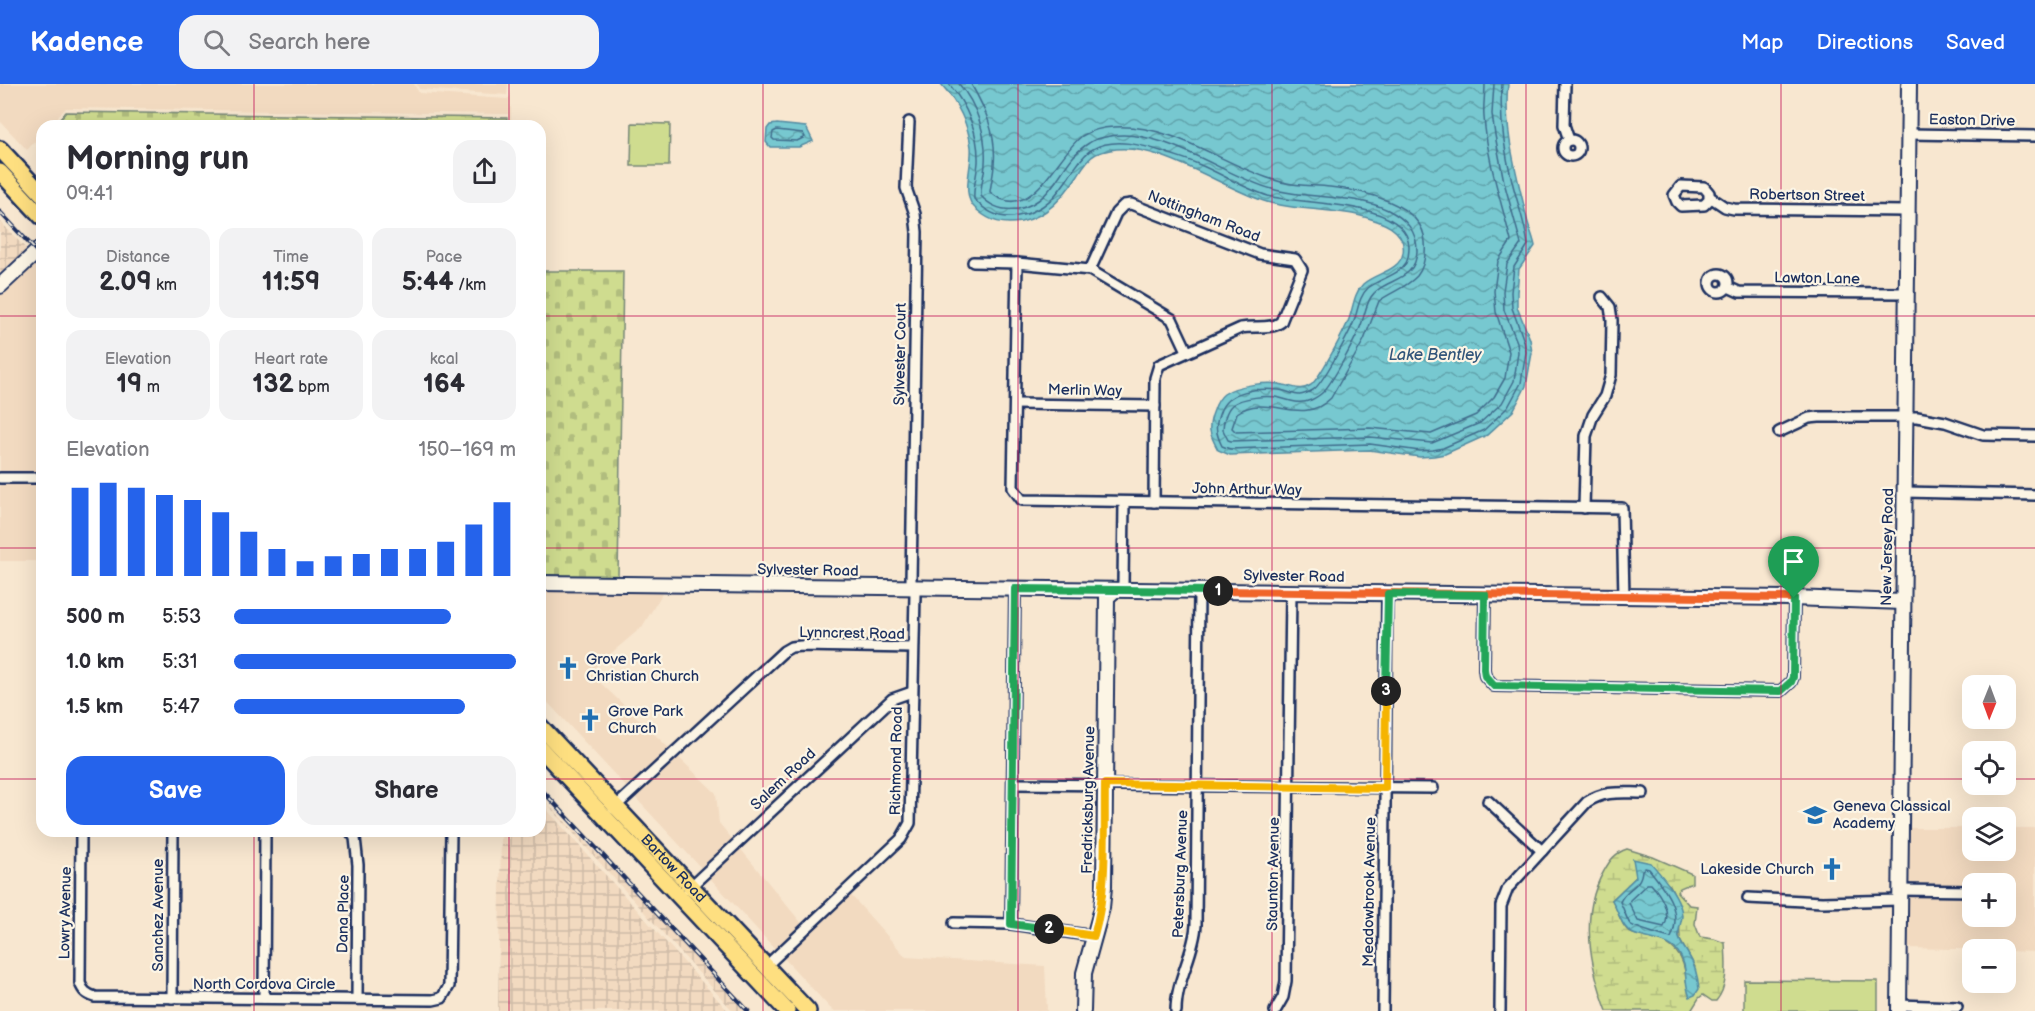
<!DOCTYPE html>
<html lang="en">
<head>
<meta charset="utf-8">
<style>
  body { margin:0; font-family:"Balsamiq Sans",sans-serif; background:#f2f2f3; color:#2b2b33; height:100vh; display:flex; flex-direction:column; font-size:22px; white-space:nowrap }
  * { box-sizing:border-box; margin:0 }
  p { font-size:20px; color:#7c7c81 }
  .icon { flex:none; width:33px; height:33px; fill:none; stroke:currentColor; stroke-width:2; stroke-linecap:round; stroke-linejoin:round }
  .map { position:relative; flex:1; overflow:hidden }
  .drawer { position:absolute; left:36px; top:36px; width:510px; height:717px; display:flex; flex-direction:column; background:#fff; border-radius:18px; box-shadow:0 6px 24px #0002 }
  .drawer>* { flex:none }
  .needle { width:39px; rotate:181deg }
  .controls { position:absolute; left:1962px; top:591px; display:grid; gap:12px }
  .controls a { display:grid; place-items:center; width:54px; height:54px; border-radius:12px; background:#fff; box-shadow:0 6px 24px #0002; font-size:30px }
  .pin { position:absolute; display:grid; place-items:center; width:51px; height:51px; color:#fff; margin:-62px -26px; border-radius:50% 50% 50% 0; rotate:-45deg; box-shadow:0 0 6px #0007 }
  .pin .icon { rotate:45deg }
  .km { position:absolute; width:30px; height:30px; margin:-15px; border-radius:50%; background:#222; color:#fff; font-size:16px; line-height:30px; text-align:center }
  .round { display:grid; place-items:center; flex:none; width:63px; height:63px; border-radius:18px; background:#f2f2f3 }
  .headline { display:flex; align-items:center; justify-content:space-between; height:102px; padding:0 30px }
  h1 { font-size:33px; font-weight:700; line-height:45px }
  .figures { display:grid; grid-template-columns:repeat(3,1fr); gap:9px; height:102px; padding:6px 30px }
  .figures div { display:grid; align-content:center; border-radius:15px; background:#f2f2f3; text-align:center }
  .figures b { font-size:26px; font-weight:700 }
  .figures small { font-size:16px; font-weight:400 }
  .figures p { font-size:16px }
  .chart { height:168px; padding:12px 30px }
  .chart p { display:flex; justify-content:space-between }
  .chart svg { width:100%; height:108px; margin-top:6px; stroke:#2563eb; stroke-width:6 }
  .cta { display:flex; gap:12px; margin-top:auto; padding:12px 30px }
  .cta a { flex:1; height:69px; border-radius:18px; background:#2563eb; color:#fff; font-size:24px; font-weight:700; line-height:69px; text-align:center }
  .cta a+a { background:#f2f2f3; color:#2b2b33 }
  ul { padding:0 30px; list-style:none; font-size:20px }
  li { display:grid; grid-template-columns:96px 72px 1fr; align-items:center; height:45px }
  li i { height:15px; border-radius:8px; background:#2563eb }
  header { display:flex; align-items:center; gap:36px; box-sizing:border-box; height:84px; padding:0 30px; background:#2563eb; color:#fff }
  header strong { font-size:28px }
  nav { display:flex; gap:33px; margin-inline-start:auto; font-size:21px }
  .search { width:420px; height:54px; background:#f2f2f3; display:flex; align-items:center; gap:15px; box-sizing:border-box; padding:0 21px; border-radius:18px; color:#7c7c81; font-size:22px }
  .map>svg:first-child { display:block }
  .built { fill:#f2dac0 }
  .industrial { fill:url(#industrial-grid) }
  .wetland { fill:url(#wetland-marsh); stroke:#758676; stroke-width:1.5; fill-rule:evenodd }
  .cemetery { fill:url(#cemetery-stones); stroke:#758676; stroke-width:1.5 }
  .park { fill:#cfdc8f; stroke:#758676; stroke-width:1.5 }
  .water { fill:url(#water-waves); stroke:#528ba2; stroke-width:1.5 }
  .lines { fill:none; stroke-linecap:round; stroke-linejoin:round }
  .shore { stroke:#406c8c; stroke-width:1.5 }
  .street-casing { stroke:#1b2f5e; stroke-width:14 }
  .secondary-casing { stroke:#1b2f5e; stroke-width:18 }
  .primary-casing { stroke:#1b2f5e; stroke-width:20 }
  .street { stroke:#fcf5e5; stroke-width:9 }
  .secondary { stroke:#fcf5e5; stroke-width:14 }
  .primary { stroke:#fedf80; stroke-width:15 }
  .rail-casing { stroke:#1b2f5e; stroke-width:4.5 }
  .rail { stroke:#fcf5e5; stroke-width:2; stroke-dasharray:7; stroke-linecap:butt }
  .split-1-casing { stroke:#fff; stroke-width:12 }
  .split-2-casing { stroke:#fff; stroke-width:12 }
  .split-3-casing { stroke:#fff; stroke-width:12 }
  .split-4-casing { stroke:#fff; stroke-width:12 }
  .split-1 { stroke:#f0652b; stroke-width:8 }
  .split-2 { stroke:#22a559; stroke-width:8 }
  .split-3 { stroke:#f5b400; stroke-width:8 }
  .split-4 { stroke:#22a559; stroke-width:8 }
  .grid { fill:none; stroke:#c2185b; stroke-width:1.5; stroke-opacity:0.55 }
  .labels { text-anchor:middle; stroke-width:4.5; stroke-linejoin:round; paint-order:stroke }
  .street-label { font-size:15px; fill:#1b2f5e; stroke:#fcf5e5 }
  .poi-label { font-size:15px; fill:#1b2f5e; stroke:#fcf5e5; text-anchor:start }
  .water-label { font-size:16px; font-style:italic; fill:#32557a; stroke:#fcf5e5 }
</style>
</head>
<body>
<header>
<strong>Kadence</strong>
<div class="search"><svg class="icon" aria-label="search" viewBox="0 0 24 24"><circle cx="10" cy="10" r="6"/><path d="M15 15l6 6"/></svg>Search here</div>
<nav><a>Map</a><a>Directions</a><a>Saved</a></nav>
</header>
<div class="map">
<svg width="2035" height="927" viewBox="0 0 2035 927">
  <defs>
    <pattern id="industrial-grid" width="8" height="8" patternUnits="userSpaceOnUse" patternTransform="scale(1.5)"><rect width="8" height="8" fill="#f2dac0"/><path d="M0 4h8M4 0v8" fill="none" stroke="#cfbba7"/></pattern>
    <pattern id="wetland-marsh" width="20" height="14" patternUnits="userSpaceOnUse" patternTransform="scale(1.5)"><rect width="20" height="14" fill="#cfdc8f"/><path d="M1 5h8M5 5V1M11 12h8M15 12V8" fill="none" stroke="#b1bd7e"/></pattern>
    <pattern id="cemetery-stones" width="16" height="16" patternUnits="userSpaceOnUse" patternTransform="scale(1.5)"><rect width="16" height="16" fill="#cfdc8f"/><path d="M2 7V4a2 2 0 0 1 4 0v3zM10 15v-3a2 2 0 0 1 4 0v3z" fill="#b1bd7e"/></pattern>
    <pattern id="water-waves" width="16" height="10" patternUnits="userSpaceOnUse" patternTransform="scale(1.5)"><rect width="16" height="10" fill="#77c8d0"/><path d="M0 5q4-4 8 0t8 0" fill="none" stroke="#61a3ac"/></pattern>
  </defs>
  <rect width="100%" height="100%" fill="#f8e7d0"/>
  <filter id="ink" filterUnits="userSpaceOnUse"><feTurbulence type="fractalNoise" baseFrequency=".0167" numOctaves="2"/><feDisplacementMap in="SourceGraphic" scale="12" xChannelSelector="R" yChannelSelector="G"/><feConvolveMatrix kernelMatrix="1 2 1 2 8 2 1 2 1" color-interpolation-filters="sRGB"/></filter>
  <g filter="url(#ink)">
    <g class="built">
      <path d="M0,0H414L419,9L507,15L510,13L511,7V42L508,30L66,24L49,42H42V50L27,66L0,37Z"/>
      <path d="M417,0H508L507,11L419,5Z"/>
      <path d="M35,175L42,182V477H0V398L33,399L34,390L0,389V208Z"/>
      <path d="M540,503L665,505L642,543L589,588L670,665L628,705L540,610Z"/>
      <path d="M676,671L716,709L719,739L734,757L703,786L633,711Z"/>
      <path d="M1904,744H1972V766H2006V744H2035V868L2006,867V866L1903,864V811H1972V832H2006V800H1972V802H1904Z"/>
      <path d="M739,763L803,841L776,866L708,792Z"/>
      <path d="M849,809L906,873L1045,882L1047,927H833L782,872Z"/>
    </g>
    <g class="industrial">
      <path d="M0,137L29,168L0,194Z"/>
      <path d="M540,712L752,927H733Z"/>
      <path d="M540,718L728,927H498L501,747H540Z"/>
    </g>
    <path class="wetland" d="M1627,765L1653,773L1692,790V799L1680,804L1677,808L1689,821L1697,822L1695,840L1700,853L1714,855L1725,859C1726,878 1729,902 1716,917H1712L1703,911L1699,914L1691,927H1607C1590,882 1579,830 1604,787C1610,776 1615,769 1627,765ZM1636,786L1670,801L1679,820L1680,856L1695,883L1686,896C1685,872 1673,859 1650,853C1644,852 1636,852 1631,849C1621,843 1618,826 1612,816L1636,793Z"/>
    <g class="cemetery">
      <path d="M66,28L507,34V42H54Z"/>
      <path d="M540,187H623L618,493L540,491Z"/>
    </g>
    <g class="park">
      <path d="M632,39L670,40L669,82H631Z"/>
      <path d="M1744,896L1878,897V927H1744Z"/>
    </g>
    <g class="water">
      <path d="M941,0H1508C1503,46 1517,90 1527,135C1529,144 1533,152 1535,162L1519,185L1517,208V223L1530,255L1532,269L1526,302L1513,327L1487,351L1445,370L1434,372L1420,373L1369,366L1230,371L1218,366C1209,349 1207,344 1214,326C1216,320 1219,314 1224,310C1236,301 1269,297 1284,301C1295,303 1300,308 1311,301C1319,295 1345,246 1349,235C1353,224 1354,209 1363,200C1375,189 1400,187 1403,169C1407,145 1380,137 1361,132C1330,124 1298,127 1267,118C1223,105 1157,56 1110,66C1106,67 1100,68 1096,70C1088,74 1082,84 1078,91C1062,114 1048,132 1021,138C1003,141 991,138 977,126C959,112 973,83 971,63C968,38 957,18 941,0Z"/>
      <path d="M777,40L806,43L813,57L799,63H770L766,58L767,45L770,41Z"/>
      <path d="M1633,775L1651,779C1662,792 1681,813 1682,831C1682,839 1677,846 1679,854C1681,860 1685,865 1688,870C1695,881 1698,893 1699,905L1695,911L1690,913C1683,898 1689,882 1678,868C1665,852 1637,857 1627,845C1620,838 1617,825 1612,816L1636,793Z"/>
    </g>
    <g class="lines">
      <g class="shore">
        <path d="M949,0C967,21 979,50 978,78C977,91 973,102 974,115C986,128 1001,136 1018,132C1045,127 1058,110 1072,88C1078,80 1084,69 1093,65C1114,53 1143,61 1164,68C1175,72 1187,75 1198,80C1222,90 1243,104 1268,112C1299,121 1407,115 1409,162C1409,168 1409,173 1406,179C1398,192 1380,194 1368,204C1359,212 1358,226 1354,237C1350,248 1322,301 1313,306C1295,316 1295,308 1279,306C1259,304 1228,305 1220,328C1215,341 1215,348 1222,362L1230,365L1370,360L1420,367L1433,366L1443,364L1484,346L1508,323L1521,299L1526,268L1524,257L1512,224L1511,208L1514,183L1528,161C1525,139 1517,118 1512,97C1504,65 1499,33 1502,0"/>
        <path d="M959,0C977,20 987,53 985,79C985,90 980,101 981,112C991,123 1004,127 1018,125C1057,117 1059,77 1089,59C1094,55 1104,53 1110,52C1163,43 1224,92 1272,105C1310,116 1351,109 1388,126C1406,135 1417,147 1417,167C1416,199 1383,194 1371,213C1366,221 1365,229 1362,238C1358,251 1332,300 1322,309C1319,312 1315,314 1311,316C1299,321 1292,317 1280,314C1268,311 1242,313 1232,321C1226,326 1223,339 1223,346L1228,356L1231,357L1370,353L1432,359L1480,339L1502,319L1514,297L1518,268L1517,258L1504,226L1503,207L1507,180L1521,160L1504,98L1495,51L1492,30L1494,0"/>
        <path d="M971,0C985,24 997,51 994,80C994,89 991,98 990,108C1031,143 1056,71 1082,52C1090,47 1103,43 1113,43C1171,39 1219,78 1271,95C1290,102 1310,101 1330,103C1360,106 1423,119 1425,158C1426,170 1425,182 1417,192C1406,204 1391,208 1379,217L1364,256L1331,314C1301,344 1268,308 1237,329L1232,344L1236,348L1370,344L1431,350L1476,331L1494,313L1505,294L1509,268L1496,228L1494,207L1498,177L1511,157C1501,117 1487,75 1484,33C1483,22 1485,11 1485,0"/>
        <path d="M777,46L803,49L805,53L797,57L774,56L772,54L773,48Z"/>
        <path d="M1645,784L1649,785C1666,806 1683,827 1671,854C1665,853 1633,843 1630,840C1626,834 1624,825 1620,818C1626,803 1641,804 1642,786Z"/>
        <path d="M1647,800H1651C1661,811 1672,829 1664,843L1638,837L1629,819L1630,816Z"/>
      </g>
      <g class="street-casing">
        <g id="street">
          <path d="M1565,0L1564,41L1569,56"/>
          <path d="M1908,50L2035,52"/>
          <circle cx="1571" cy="64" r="8"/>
          <path d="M1681,102L1704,103L1709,109V116L1704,121L1681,122L1677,118L1674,111Z"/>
          <path d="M1710,113L1725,123L1734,125L1907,127"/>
          <path d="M973,178L1017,179L1090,186L1172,235L1187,267"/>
          <path d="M1017,179L1013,404L1022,416L1622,424L1624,513"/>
          <path d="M1090,186L1116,129L1124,121L1131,120L1260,170L1295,175L1302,186L1281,238C1271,246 1254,241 1241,244L1159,281L1155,294L1154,418"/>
          <circle cx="1719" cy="199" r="9"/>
          <path d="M1728,203L1739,208L1906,209"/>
          <path d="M1015,320L1155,322"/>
          <path d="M1779,348L1809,334L1819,333H1917L1945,338L1983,351L2035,352"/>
          <path d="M0,394H42"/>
          <path d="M1905,408L2035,411"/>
          <path d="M1584,424L1586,352L1593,331L1605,312L1611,291L1612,236L1610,223L1602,213"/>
          <path d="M1115,506L1123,501L1124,418"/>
          <path d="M1485,511L1484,585L1485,592L1494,602L1781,607L1791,598L1793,593L1794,515"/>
          <path d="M1013,700L1433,704"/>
          <path d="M1488,717L1542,767"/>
          <path d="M613,725L784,567L791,563L801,562L913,564"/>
          <path d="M81,747L80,899C83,907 86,910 95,913L433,916L442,914L449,902L451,747"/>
          <path d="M350,747L355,754L358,781L357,915"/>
          <path d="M688,805L892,615L912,608"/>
          <path d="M1900,806L1972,807"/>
          <path d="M1748,814L1822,818L1899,816"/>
          <path d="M954,839L1011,840L1094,852"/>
          <path d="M1011,840L1015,505"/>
          <path d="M764,884L901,755L910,739L915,510L911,497L917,148L915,130L906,104L909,38"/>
          <path d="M172,914L173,747"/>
          <path d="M264,914L265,747"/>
          <path d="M1899,921L1957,923"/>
          <path d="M1176,927C1176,896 1194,871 1196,841L1199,507"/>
          <path d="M1275,927L1283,913L1286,897L1291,508"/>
          <path d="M1383,927L1387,510"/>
          <path d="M1500,927L1501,822L1508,804L1587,718C1605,706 1622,709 1643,709"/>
        </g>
      </g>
      <g class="secondary-casing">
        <g id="secondary">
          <path d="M0,202L42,163"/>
          <path d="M540,499L1792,514L1903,518"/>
          <path d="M1083,927L1084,889L1102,824L1104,803L1107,513L1115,506"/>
          <path d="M1899,927L1909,0"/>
        </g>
      </g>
      <g class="primary-casing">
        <g id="primary">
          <path d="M0,65L42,110"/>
          <path d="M0,88L42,133"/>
          <path id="s1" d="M540,642L808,927"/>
          <path d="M540,664L787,927"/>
        </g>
      </g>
      <use href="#street" class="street"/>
      <use href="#secondary" class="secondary"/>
      <use href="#primary" class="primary"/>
      <g class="rail-casing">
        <g id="rail">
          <path d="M0,128L42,173"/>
          <path d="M540,704L748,927"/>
        </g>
      </g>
      <use href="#rail" class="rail"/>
    </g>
  </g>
  <g class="lines" filter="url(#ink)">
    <g class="split-1-casing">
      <path id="split-1" d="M1218,507L1794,514"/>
    </g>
    <g class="split-2-casing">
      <path id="split-2" d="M1049,845L1011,840L1015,505L1218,507"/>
    </g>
    <g class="split-3-casing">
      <path id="split-3" d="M1049,845L1094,852C1108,803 1104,751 1105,700L1385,704L1386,607"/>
    </g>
    <g class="split-4-casing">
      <path id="split-4" d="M1386,607L1388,510L1485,511L1484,585L1485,592L1494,602L1781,607L1791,598L1793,593L1794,514"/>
    </g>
    <use href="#split-1" class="split-1"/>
    <use href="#split-2" class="split-2"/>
    <use href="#split-3" class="split-3"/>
    <use href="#split-4" class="split-4"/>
  </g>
  <path class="grid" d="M254,0V42M509,0V42M763,0V927M1018,0V927M1272,0V927M1526,0V927M1781,0V927M0,232H42M540,232H2035M0,464H42M540,464H2035M0,695H42M540,695H1972M2006,695H2035M254,747V927M509,747V927"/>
  <defs>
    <g id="church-bare" transform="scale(1.8)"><path d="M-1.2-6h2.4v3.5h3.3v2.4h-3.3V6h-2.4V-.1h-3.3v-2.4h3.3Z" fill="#1f6fb2" stroke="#fcf5e5" stroke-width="2.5" paint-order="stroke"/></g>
    <g id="school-bare" transform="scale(1.8)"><path d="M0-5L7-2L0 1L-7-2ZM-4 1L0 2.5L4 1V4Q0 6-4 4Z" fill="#1f6fb2" stroke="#fcf5e5" stroke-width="2.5" paint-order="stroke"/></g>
  </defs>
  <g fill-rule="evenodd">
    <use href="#church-bare" x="568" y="584"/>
    <use href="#church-bare" x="590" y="636"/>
    <use href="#school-bare" x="1815" y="731"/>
    <use href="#church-bare" x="1832" y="785"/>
  </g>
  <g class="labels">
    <g class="street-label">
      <text transform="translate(1972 36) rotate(1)" y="5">Easton Drive</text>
      <text transform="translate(1807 111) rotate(1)" y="5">Robertson Street</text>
      <text transform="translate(1204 132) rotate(21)" y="5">Nottingham Road</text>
      <text transform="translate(1817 194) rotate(1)" y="5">Lawton Lane</text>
      <text transform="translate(900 270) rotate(-89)" y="5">Sylvester Court</text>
      <text transform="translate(1085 306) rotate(1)" y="5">Merlin Way</text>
      <text transform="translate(1247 405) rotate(1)" y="5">John Arthur Way</text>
      <text transform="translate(1887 463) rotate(-89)" y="5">New Jersey Road</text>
      <text transform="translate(808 486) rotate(1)" y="5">Sylvester Road</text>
      <text transform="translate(1294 492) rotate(1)" y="5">Sylvester Road</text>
      <text transform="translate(852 549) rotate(1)" y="5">Lynncrest Road</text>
      <text transform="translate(896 677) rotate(-89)" y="5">Richmond Road</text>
      <text transform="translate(783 695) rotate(-43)" y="5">Salem Road</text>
      <text transform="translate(1088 716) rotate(-89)" y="5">Fredricksburg Avenue</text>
      <text dy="5" stroke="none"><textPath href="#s1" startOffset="195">Bartow Road</textPath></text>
      <text transform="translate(1180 790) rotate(-88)" y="5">Petersburg Avenue</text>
      <text transform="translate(1273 790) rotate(-89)" y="5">Staunton Avenue</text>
      <text transform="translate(1369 808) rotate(-89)" y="5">Meadowbrook Avenue</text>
      <text transform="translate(65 829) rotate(-89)" y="5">Lowry Avenue</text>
      <text transform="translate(343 830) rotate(-89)" y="5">Dana Place</text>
      <text transform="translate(158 831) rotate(-90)" y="5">Sanchez Avenue</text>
      <text x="264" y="905">North Cordova Circle</text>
    </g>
    <g class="poi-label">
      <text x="586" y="580">Grove Park<tspan x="586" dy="17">Christian Church</tspan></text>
      <text x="608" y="632">Grove Park<tspan x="608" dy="17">Church</tspan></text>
      <text x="1833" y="727">Geneva Classical<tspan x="1833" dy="17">Academy</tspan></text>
      <text x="1814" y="790" text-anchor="end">Lakeside Church</text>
    </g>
    <g class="water-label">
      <text x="1435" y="276">Lake Bentley</text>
    </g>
  </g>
</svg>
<div class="controls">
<a><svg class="needle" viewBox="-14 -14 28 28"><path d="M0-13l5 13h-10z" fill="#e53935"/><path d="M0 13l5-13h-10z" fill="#7c7c81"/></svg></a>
<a><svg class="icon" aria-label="locate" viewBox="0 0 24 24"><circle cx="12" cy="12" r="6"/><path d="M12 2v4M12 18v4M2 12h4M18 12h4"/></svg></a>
<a><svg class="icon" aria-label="layers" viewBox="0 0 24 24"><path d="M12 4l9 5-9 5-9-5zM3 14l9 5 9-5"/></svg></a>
<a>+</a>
<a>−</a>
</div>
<div class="pin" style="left:1794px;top:514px;background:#1e9e55"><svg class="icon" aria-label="arrive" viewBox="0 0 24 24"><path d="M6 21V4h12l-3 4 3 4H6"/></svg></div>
<b class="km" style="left:1218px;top:507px">1</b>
<b class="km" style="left:1049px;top:845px">2</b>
<b class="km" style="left:1386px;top:607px">3</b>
<section class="drawer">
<div class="headline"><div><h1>Morning run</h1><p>09:41</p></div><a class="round"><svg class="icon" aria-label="share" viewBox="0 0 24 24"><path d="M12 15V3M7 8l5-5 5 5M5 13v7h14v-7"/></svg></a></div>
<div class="figures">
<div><p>Distance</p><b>2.09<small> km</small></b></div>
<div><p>Time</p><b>11:59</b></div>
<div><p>Pace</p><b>5:44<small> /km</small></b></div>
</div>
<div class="figures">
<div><p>Elevation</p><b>19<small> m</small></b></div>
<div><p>Heart rate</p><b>132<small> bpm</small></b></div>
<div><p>kcal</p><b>164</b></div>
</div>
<div class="chart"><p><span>Elevation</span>150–169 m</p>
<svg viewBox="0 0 160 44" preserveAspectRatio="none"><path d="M5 44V8M15 44V6M25 44V8M35 44V11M45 44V13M55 44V18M65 44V26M75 44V33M85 44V38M95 44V36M105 44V35M115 44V33M125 44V33M135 44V30M145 44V23M155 44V14"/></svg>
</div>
<ul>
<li><b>500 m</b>5:53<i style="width:77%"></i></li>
<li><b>1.0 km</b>5:31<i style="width:100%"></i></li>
<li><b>1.5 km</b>5:47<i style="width:82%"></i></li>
</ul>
<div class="cta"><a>Save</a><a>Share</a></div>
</section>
</div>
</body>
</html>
